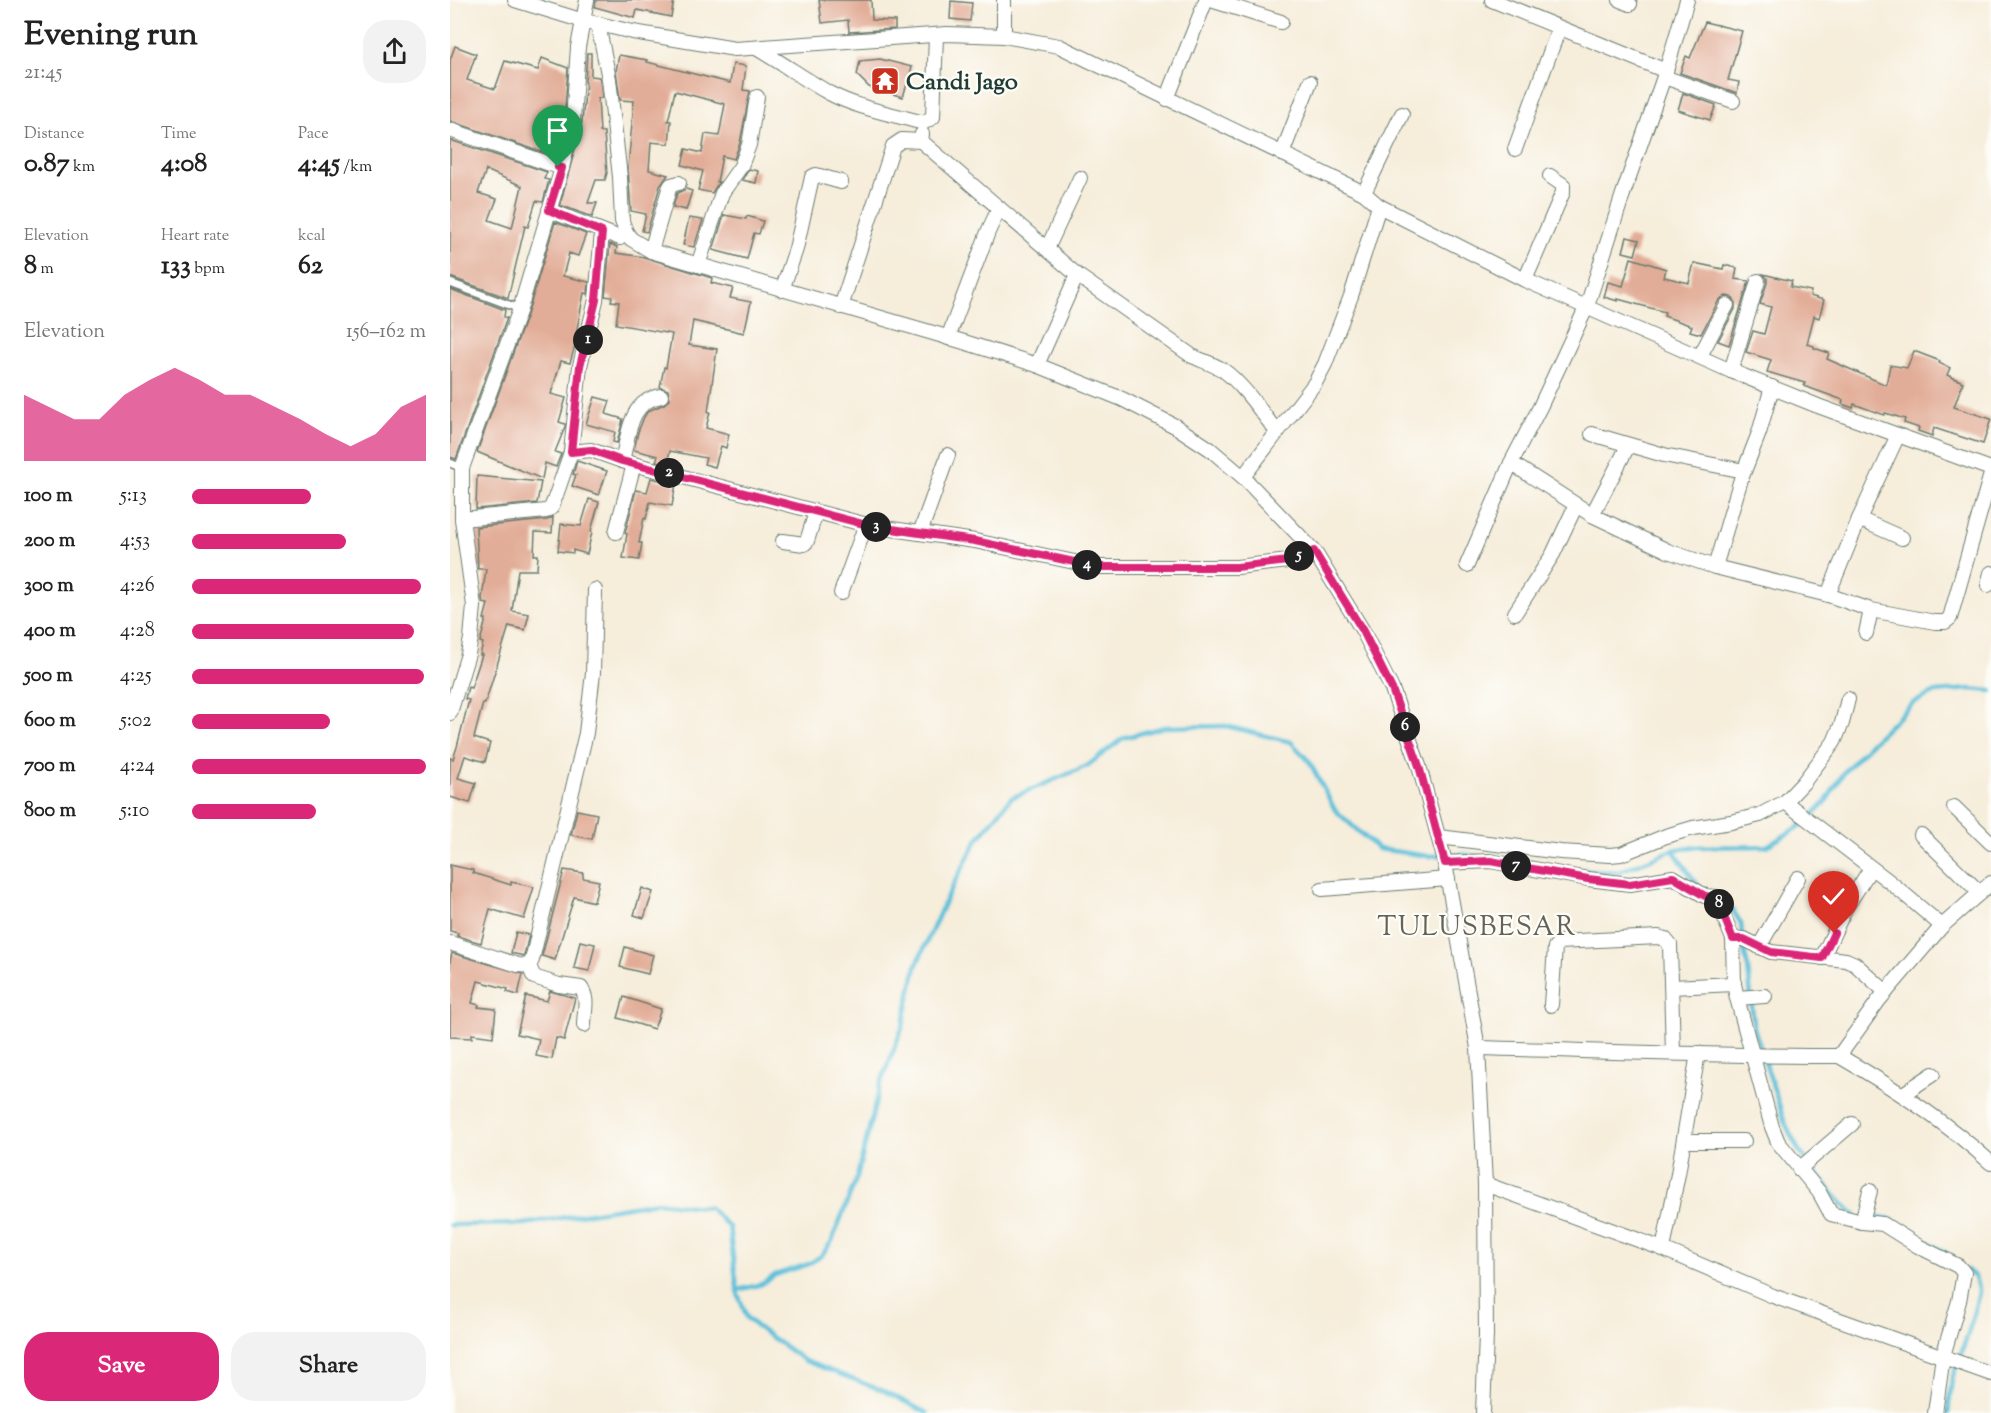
<!DOCTYPE html>
<html lang="en">
<head>
<meta charset="utf-8">
<style>
  body { margin:0; font-family:"Sorts Mill Goudy",serif; background:#f2f2f2; color:#222; height:100vh; display:flex; flex-direction:column; font-size:22px; white-space:nowrap }
  * { box-sizing:border-box; margin:0 }
  p { font-size:20px; color:#767676 }
  .icon { flex:none; width:33px; height:33px; fill:none; stroke:currentColor; stroke-width:2; stroke-linecap:round; stroke-linejoin:round }
  .map { position:relative; flex:1; overflow:hidden }
  .drawer { display:flex; flex-direction:column; background:#fff; width:450px }
  .drawer>* { flex:none }
  .pin { position:absolute; display:grid; place-items:center; width:51px; height:51px; color:#fff; margin:-62px -26px; border-radius:50% 50% 50% 0; rotate:-45deg; box-shadow:0 0 6px #0007 }
  .pin .icon { rotate:45deg }
  .km { position:absolute; width:30px; height:30px; margin:-15px; border-radius:50%; background:#222; color:#fff; font-size:16px; line-height:30px; text-align:center }
  .round { display:grid; place-items:center; flex:none; width:63px; height:63px; border-radius:24px; background:#f2f2f2 }
  .summary { display:flex; align-items:center; justify-content:space-between; height:102px; padding:0 24px }
  h1 { font-size:33px; font-weight:700; line-height:45px }
  .figures { display:grid; grid-template-columns:repeat(3,1fr); gap:9px; height:102px; padding:6px 24px }
  .figures div { display:grid; align-content:center }
  .figures b { font-size:26px; font-weight:700 }
  .figures small { font-size:16px; font-weight:400 }
  .figures p { font-size:16px }
  .chart { height:168px; padding:12px 24px }
  .chart p { display:flex; justify-content:space-between }
  .chart svg { width:100%; height:108px; margin-top:6px; fill:#db2777; opacity:.7 }
  .primary-button { display:flex; gap:12px; margin-top:auto; padding:12px 24px }
  .primary-button a { flex:1; height:69px; border-radius:24px; background:#db2777; color:#fff; font-size:24px; font-weight:700; line-height:69px; text-align:center }
  .primary-button a+a { background:#f2f2f2; color:#222 }
  ul { padding:0 24px; list-style:none; font-size:20px }
  li { display:grid; grid-template-columns:96px 72px 1fr; align-items:center; height:45px }
  li i { height:15px; border-radius:8px; background:#db2777 }
  main { display:flex; flex:1; min-height:0 }
  .map>svg:first-child { display:block }
  .lines { fill:none; stroke-linecap:round; stroke-linejoin:round }
  .stream { stroke:#5cc0da; stroke-width:4.5 }
  .building { fill:#e2ad98; fill-rule:evenodd }
  .lane-casing { stroke:#6a7b6e; stroke-width:10 }
  .street-casing { stroke:#6a7b6e; stroke-width:16 }
  .lane { stroke:#fff; stroke-width:7 }
  .street { stroke:#fff; stroke-width:14 }
  .route-casing { stroke:#fff; stroke-width:12 }
  .route { stroke:#db2777; stroke-width:8 }
  .labels { text-anchor:middle; stroke-width:4.5; stroke-linejoin:round; paint-order:stroke }
  .poi-label { font-size:24px; font-weight:bold; fill:#1f3d34; stroke:#fdfcf7; text-anchor:start }
  .quarter-label { font-size:27px; letter-spacing:1.5px; fill:#636457; stroke:#fdfcf7 }
</style>
</head>
<body>
<main>
<section class="drawer">
<div class="summary"><div><h1>Evening run</h1><p>21:45</p></div><a class="round"><svg class="icon" aria-label="share" viewBox="0 0 24 24"><path d="M12 15V3M7 8l5-5 5 5M5 13v7h14v-7"/></svg></a></div>
<div class="figures">
<div><p>Distance</p><b>0.87<small> km</small></b></div>
<div><p>Time</p><b>4:08</b></div>
<div><p>Pace</p><b>4:45<small> /km</small></b></div>
</div>
<div class="figures">
<div><p>Elevation</p><b>8<small> m</small></b></div>
<div><p>Heart rate</p><b>133<small> bpm</small></b></div>
<div><p>kcal</p><b>62</b></div>
</div>
<div class="chart"><p><span>Elevation</span>156–162 m</p>
<svg viewBox="0 0 160 44" preserveAspectRatio="none"><path d="M0 44V17L10 22L20 27L30 27L40 17L50 11L60 6L70 11L80 17L90 17L100 22L110 27L120 33L130 38L140 33L150 22L160 17V44z"/></svg>
</div>
<ul>
<li><b>100 m</b>5:13<i style="width:51%"></i></li>
<li><b>200 m</b>4:53<i style="width:66%"></i></li>
<li><b>300 m</b>4:26<i style="width:98%"></i></li>
<li><b>400 m</b>4:28<i style="width:95%"></i></li>
<li><b>500 m</b>4:25<i style="width:99%"></i></li>
<li><b>600 m</b>5:02<i style="width:59%"></i></li>
<li><b>700 m</b>4:24<i style="width:100%"></i></li>
<li><b>800 m</b>5:10<i style="width:53%"></i></li>
</ul>
<div class="primary-button"><a>Save</a><a>Share</a></div>
</section>
<div class="map">
<svg width="1541" height="1413" viewBox="0 0 1541 1413">
  <rect width="100%" height="100%" fill="#fdfcf7"/>
  <filter id="ink" filterUnits="userSpaceOnUse"><feTurbulence type="fractalNoise" baseFrequency=".0167" numOctaves="2"/><feDisplacementMap in="SourceGraphic" scale="12" xChannelSelector="R" yChannelSelector="G"/><feConvolveMatrix kernelMatrix="1 2 1 2 8 2 1 2 1" color-interpolation-filters="sRGB"/></filter>
  <filter id="wash" filterUnits="userSpaceOnUse"><feTurbulence type="fractalNoise" baseFrequency=".008" numOctaves="4" result="noise"/><feDisplacementMap in="SourceGraphic" scale="24" xChannelSelector="R" yChannelSelector="G"/><feGaussianBlur stdDeviation="1.35" result="paint"/><feColorMatrix in="noise" values="0 0 0 0 0 0 0 0 0 0 0 0 0 0 0 0 0 1.4 0 .05"/><feComposite in="paint" operator="in"/></filter>
  <g filter="url(#wash)">
    <rect width="100%" height="100%" fill="#f6edda"/>
    <g class="lines">
      <g class="stream">
        <path d="M1223,850L1249,887"/>
        <path d="M1117,869L1168,872L1223,850L1242,847L1317,846L1352,825L1375,803L1394,772L1417,747L1463,703L1486,692L1520,689L1541,691"/>
        <path d="M1268,895L1274,897L1291,923L1293,947L1298,967L1304,1028L1335,1123L1349,1151L1384,1195L1402,1213L1405,1214"/>
        <path d="M1416,1215L1440,1219L1502,1257"/>
        <path d="M0,1225L74,1224L207,1202L260,1208L279,1227L288,1294L297,1318L307,1327L355,1361L434,1391L477,1413"/>
        <path d="M288,1290L312,1284L325,1275L359,1264L372,1255L382,1241L407,1177L430,1085L453,1026L466,966L495,901L527,840L561,798L637,766L673,738L714,727L776,726L841,742L859,761L885,810L928,849L979,856L1013,854L1028,856"/>
        <path d="M1498,1413L1502,1379L1518,1334L1529,1293L1525,1277L1517,1270"/>
      </g>
    </g>
    <g id="blocks">
      <g class="building">
        <path d="M146,0H224L221,17L187,10L185,18L145,7Z"/>
        <path d="M369,0H421L422,20L445,21V29L399,32L398,20L372,23Z"/>
        <path d="M501,1L522,3L520,21L500,19Z"/>
        <path d="M1255,22L1292,31L1278,80L1289,82L1287,93L1230,73L1236,56L1240,58Z"/>
        <path d="M5,46L26,54L17,80L45,89L55,61L88,70L92,58L118,68L115,109L101,155L0,121V60Z"/>
        <path d="M137,53H141V76L149,77L150,80L152,98H148L150,132H154L157,173L155,180H146L138,203H147L142,217L110,205L132,122L136,83L135,82Z"/>
        <path d="M169,55L197,60V62L280,83L283,64L296,66L293,90L300,91L290,143L284,159L272,156L267,182H269L262,193L248,190L253,171L232,165L236,149L252,153L255,134L269,136L275,104L225,91L218,121H221L219,144L201,142L199,170L218,175L210,186L197,232L192,231L196,214L181,211L178,168L184,101L170,100L166,71Z"/>
        <path d="M430,59L462,67L453,97L419,87L407,75L410,61Z"/>
        <path d="M1233,93L1266,105L1260,120L1228,110Z"/>
        <path d="M0,140L97,172L94,179L99,180L93,202L86,201L78,227L75,226L58,298L0,277ZM36,170L72,186L62,228L39,220L47,199L28,193Z"/>
        <path d="M299,169L308,171L306,183L292,180Z"/>
        <path d="M236,189L242,191L236,210L223,207L227,193Z"/>
        <path d="M274,215L296,219L297,216L313,221L309,234L304,233L297,259L263,250Z"/>
        <path d="M239,218L253,220L244,247L233,245Z"/>
        <path d="M105,222L136,234L128,256L119,253L113,276L139,282L138,294L134,293L126,334L128,335L120,363L111,361L101,394L116,398L109,422L115,424V427L105,452L111,454L106,467L95,463L92,479L27,452L78,312Z"/>
        <path d="M1177,237L1189,240L1185,255L1173,252Z"/>
        <path d="M160,244L167,247L166,253L194,257L262,278L261,283L283,288L280,298L301,302L294,333L243,321L239,345L267,349L258,412H260L256,428L279,434L276,448L271,446L265,467L254,464L256,458L220,451L217,463L206,461L208,456L184,450L188,432L194,417L198,411L214,404L220,399L218,390L210,387L214,367L216,368L222,334L166,324L169,302L161,301L162,297L155,296Z"/>
        <path d="M1181,258L1216,269L1214,277L1239,283L1244,263L1273,269L1274,265L1287,268L1285,279L1299,281L1279,345L1268,341L1285,309V301L1281,297L1276,296L1269,300L1251,334L1240,331L1242,326L1214,316L1215,312L1168,299V301L1154,297L1158,282L1173,286Z"/>
        <path d="M1313,274L1342,281L1340,287L1361,291L1360,296L1374,300L1369,318L1364,316L1357,344L1364,346V348L1379,353L1377,359L1436,385L1440,365L1457,368L1464,351L1490,361L1489,363L1500,368L1497,375L1513,382L1504,407L1541,419L1533,444L1484,428L1482,436L1468,431L1469,428L1454,423L1455,419L1435,413L1434,415L1404,404L1403,408L1392,404L1393,400L1354,386L1355,383L1317,372L1321,360L1296,352L1303,331L1314,334L1321,307L1310,304L1317,283V278Z"/>
        <path d="M0,289L55,310L54,317L57,318L6,459L0,457Z"/>
        <path d="M145,397L160,401L156,414L173,419L167,443L163,442L165,432L136,424Z"/>
        <path d="M127,461L157,471L149,495L122,486L126,475L123,474Z"/>
        <path d="M27,476L91,482L87,503L26,509Z"/>
        <path d="M201,478L226,484L222,506L200,502L196,519L194,518L189,543H192L189,560L173,558L177,534L175,533L186,490L197,492Z"/>
        <path d="M139,499L149,502L141,531L142,532L137,554L123,550V553L108,551L111,524L131,526Z"/>
        <path d="M103,517L102,533L85,532L84,555H88L87,570H68L62,611L79,614L75,630L59,626L35,704L33,703L24,738L40,743L35,762L15,756L8,778L26,783L20,803L0,797V758L3,759L7,747L19,700L15,699L18,687L21,688L32,655H30L33,643L30,642L36,619H34L38,604L33,603L32,598L36,569H28L26,527L97,520Z"/>
        <path d="M127,810L147,814L142,839L121,835Z"/>
        <path d="M0,865L23,870V873L61,885V882L84,887L74,919L40,909L31,943L7,936L8,933L0,931Z"/>
        <path d="M114,870L133,873V878L149,881L144,902L124,897L105,960L92,956Z"/>
        <path d="M192,888L203,892L194,918L184,915Z"/>
        <path d="M66,932L79,935L74,956L61,953Z"/>
        <path d="M130,941L145,944L139,971L124,968Z"/>
        <path d="M175,947L203,955L198,974L170,967Z"/>
        <path d="M2,953L73,974L68,995L57,992L58,989L28,981L22,1003L29,1005L28,1007L46,1009L43,1037L22,1034V1038L0,1037V961Z"/>
        <path d="M100,991L125,998L114,1040L106,1038L102,1059L86,1056L89,1039L67,1034L76,996L97,1001Z"/>
        <path d="M174,997L211,1009L204,1029L168,1018Z"/>
      </g>
    </g>
  </g>
  <g filter="url(#ink)">
    <use href="#blocks" fill-opacity="0" stroke="#6a7b6e" stroke-width="1.5"/>
    <g class="lines">
      <g class="lane-casing">
        <g id="lane">
          <path d="M0,283L70,309"/>
          <path d="M0,463L12,468"/>
        </g>
      </g>
      <g class="street-casing">
        <g id="street">
          <path d="M65,0L127,19L183,32L285,49L497,34L554,36L609,46L914,193L929,206L1075,280L1281,371L1368,406L1541,469"/>
          <path d="M761,0L831,22"/>
          <path d="M1042,0L1216,71"/>
          <path d="M1170,0L1180,4"/>
          <path d="M148,24L159,79L170,177L172,221L176,232L181,239L201,251L514,342L587,365L672,399L725,426L760,449L793,477L864,551L913,631L942,689L969,766L994,858L1028,1048L1035,1184L1036,1335L1033,1413"/>
          <path d="M554,36V0"/>
          <path d="M306,48C331,62 354,79 379,93C407,108 442,114 473,123L483,117L486,35"/>
          <path d="M1214,77L1283,101"/>
          <path d="M717,99L756,0"/>
          <path d="M0,130L112,168"/>
          <path d="M471,141L627,275L742,356C753,361 763,364 773,370C793,384 812,413 827,432"/>
          <path d="M1065,149L1109,28"/>
          <path d="M832,154L860,82"/>
          <path d="M914,193L952,114"/>
          <path d="M99,210L170,238"/>
          <path d="M597,249L630,178"/>
          <path d="M201,251L219,189L221,185L229,183"/>
          <path d="M248,265L272,193L291,166L299,145L307,97"/>
          <path d="M1075,280L1113,192V185L1100,176"/>
          <path d="M332,290L346,249L362,177L366,175L391,182"/>
          <path d="M391,307L443,146L452,140L471,141L472,134"/>
          <path d="M498,338L538,232L549,208"/>
          <path d="M1250,356L1277,305"/>
          <path d="M587,365L627,275"/>
          <path d="M1281,371L1308,281"/>
          <path d="M1142,434L1214,455L1294,471"/>
          <path d="M121,452L130,366L146,300L152,232"/>
          <path d="M172,461C179,434 179,401 211,396"/>
          <path d="M1061,463L1142,515L1218,551L1265,567L1378,595L1421,610L1485,622H1495L1500,618L1541,474"/>
          <path d="M793,477L865,383L875,364L901,296L929,206"/>
          <path d="M1142,515L1178,446"/>
          <path d="M12,519L96,511L101,508L104,501L121,452L141,450L172,461L421,526L525,541L648,567H787L838,561L864,551"/>
          <path d="M1409,519L1452,538"/>
          <path d="M166,532L184,464"/>
          <path d="M470,533L498,455"/>
          <path d="M333,541L354,544L357,541L366,512"/>
          <path d="M1017,565L1061,463L1090,407L1137,306L1173,194L1216,71L1237,0"/>
          <path d="M1265,567L1291,479L1309,433L1322,387"/>
          <path d="M1538,585L1541,573"/>
          <path d="M391,593L416,524"/>
          <path d="M1378,595L1409,519L1448,435"/>
          <path d="M1065,613L1103,554L1126,505"/>
          <path d="M1416,633L1421,610"/>
          <path d="M0,713L18,654L21,638L24,606L12,519V468L70,309L112,168L123,120L128,47L137,0"/>
          <path d="M1335,802L1440,882L1492,926"/>
          <path d="M1504,807L1541,843"/>
          <path d="M1471,835L1530,893"/>
          <path d="M989,837L1111,852L1160,855L1171,854L1216,836L1243,828L1281,822L1310,815L1335,802L1353,783L1384,742L1392,723L1398,699"/>
          <path d="M995,863L1040,861L1138,879L1180,884L1223,877L1255,896L1266,897L1283,939L1284,984L1287,998L1322,1127L1328,1142L1369,1192L1381,1214L1412,1222L1433,1224L1468,1246L1508,1266L1514,1273L1509,1301L1493,1356L1485,1413"/>
          <path d="M872,889L998,879"/>
          <path d="M1283,939H1294L1321,952L1396,960L1405,964L1436,992"/>
          <path d="M0,943L68,965L79,966L82,960L136,733L143,673L145,590"/>
          <path d="M1309,947L1348,878"/>
          <path d="M1372,958L1395,909L1421,868"/>
          <path d="M79,966L84,977L109,985L131,988C139,999 134,1012 134,1025"/>
          <path d="M1222,987L1284,984"/>
          <path d="M1287,998L1315,996"/>
          <path d="M1101,1005L1105,947L1109,942L1208,937L1215,939L1220,945L1223,1053"/>
          <path d="M1028,1048C1149,1051 1269,1056 1389,1056L1429,1000L1492,926L1541,883"/>
          <path d="M1389,1056C1443,1087 1495,1121 1541,1163"/>
          <path d="M1453,1094L1483,1074"/>
          <path d="M1234,1141H1294"/>
          <path d="M1349,1169L1402,1124"/>
          <path d="M1035,1184L1213,1249L1323,1296L1541,1374"/>
          <path d="M1412,1222L1420,1191"/>
          <path d="M1213,1249L1228,1174L1248,1053"/>
        </g>
      </g>
      <use href="#lane" class="lane"/>
      <use href="#street" class="street"/>
    </g>
  </g>
  <g class="lines" filter="url(#ink)">
    <g class="route-casing">
      <path id="route" d="M108,167L112,168L99,210L152,232L146,300L130,366L121,452L141,450L172,461L421,526L525,541L648,567H787L838,561L864,551L913,631L942,689L969,766L995,863L1040,861L1138,879L1180,884L1223,877L1255,896L1266,897L1283,939H1294L1321,952L1372,958L1384,933"/>
    </g>
    <use href="#route" class="route"/>
  </g>
  <defs>
    <g id="temple-square" transform="scale(1.5)"><rect x="-9" y="-9" width="18" height="18" rx="4" fill="#c8321e" stroke="#fdfcf7"/><path d="M0-6L5-2H3V0L6.5 2.5H4V6H1.5V3h-3V6H-4V2.5H-6.5L-3 0V-2H-5Z" fill="#fff"/></g>
  </defs>
  <g fill-rule="evenodd">
    <use href="#temple-square" x="435" y="81"/>
  </g>
  <g class="labels">
    <g class="poi-label">
      <text x="456" y="89">Candi Jago</text>
    </g>
    <g class="quarter-label">
      <text x="1027" y="935">TULUSBESAR</text>
    </g>
  </g>
</svg>
<div class="pin" style="left:108px;top:167px;background:#1e9e55"><svg class="icon" aria-label="arrive" viewBox="0 0 24 24"><path d="M6 21V4h12l-3 4 3 4H6"/></svg></div>
<div class="pin" style="left:1384px;top:933px;background:#d93025"><svg class="icon" aria-label="check" viewBox="0 0 24 24"><path d="M5 12l5 5 9-10"/></svg></div>
<b class="km" style="left:138px;top:340px">1</b>
<b class="km" style="left:219px;top:473px">2</b>
<b class="km" style="left:426px;top:527px">3</b>
<b class="km" style="left:637px;top:565px">4</b>
<b class="km" style="left:849px;top:556px">5</b>
<b class="km" style="left:955px;top:727px">6</b>
<b class="km" style="left:1066px;top:866px">7</b>
<b class="km" style="left:1269px;top:904px">8</b>
</div>
</main>
</body>
</html>
